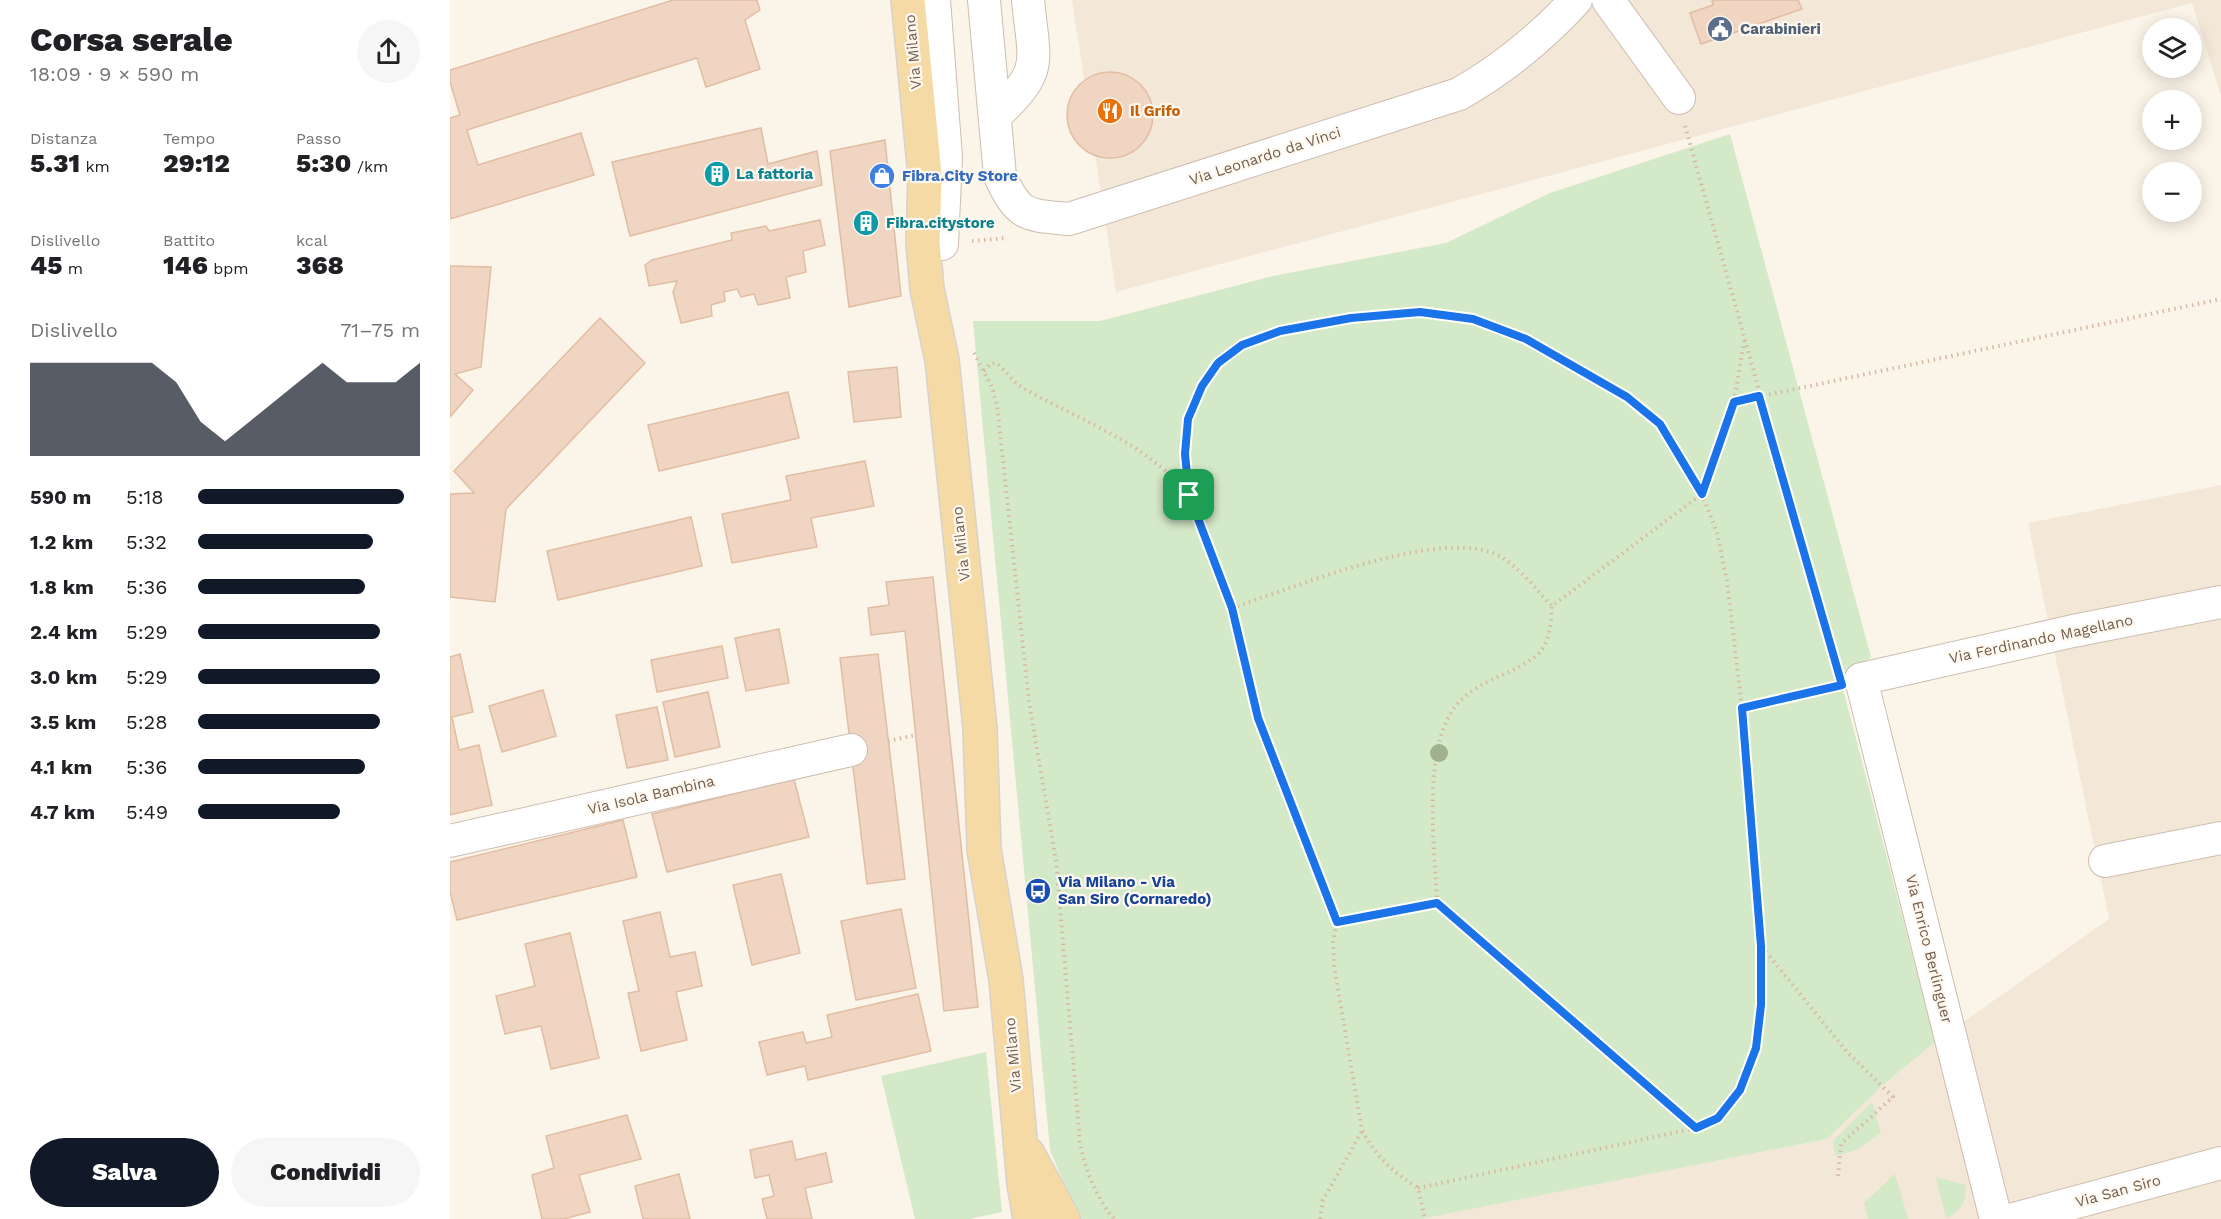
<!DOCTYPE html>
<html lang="it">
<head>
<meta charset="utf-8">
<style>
  body { margin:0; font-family:"Work Sans",sans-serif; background:#f6f6f6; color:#202124; height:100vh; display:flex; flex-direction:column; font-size:22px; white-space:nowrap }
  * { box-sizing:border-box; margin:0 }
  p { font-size:20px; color:#757577 }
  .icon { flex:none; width:33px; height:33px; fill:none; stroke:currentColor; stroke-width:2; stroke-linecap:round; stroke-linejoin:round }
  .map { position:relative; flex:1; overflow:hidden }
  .panel { display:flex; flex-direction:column; background:#fff; width:450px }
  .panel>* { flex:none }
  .tools { position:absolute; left:1692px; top:18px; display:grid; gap:12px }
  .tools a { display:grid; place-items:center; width:60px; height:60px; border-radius:50%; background:#fff; box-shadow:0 3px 15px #0003; font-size:30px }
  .pin { position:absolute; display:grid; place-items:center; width:51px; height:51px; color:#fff; margin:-26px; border-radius:12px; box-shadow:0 3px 9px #0006 }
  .round { display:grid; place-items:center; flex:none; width:63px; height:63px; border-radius:32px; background:#f6f6f6 }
  .headline { display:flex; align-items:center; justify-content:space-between; height:102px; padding:0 30px }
  h1 { font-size:33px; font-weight:800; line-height:45px }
  .figures { display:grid; grid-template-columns:repeat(3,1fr); gap:9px; height:102px; padding:6px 30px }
  .figures div { display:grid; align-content:center }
  .figures b { font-size:26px; font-weight:800 }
  .figures small { font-size:16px; font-weight:400 }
  .figures p { font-size:16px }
  .chart { height:168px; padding:12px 30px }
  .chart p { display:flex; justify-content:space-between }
  .chart svg { width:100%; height:108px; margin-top:6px; fill:#111827; opacity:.7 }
  .primary-button { display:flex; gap:12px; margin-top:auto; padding:12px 30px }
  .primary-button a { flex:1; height:69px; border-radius:36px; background:#111827; color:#fff; font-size:24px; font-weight:800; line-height:69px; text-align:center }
  .primary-button a+a { background:#f6f6f6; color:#202124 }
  ul { padding:0 30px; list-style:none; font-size:20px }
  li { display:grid; grid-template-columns:96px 72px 1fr; align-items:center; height:45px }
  li i { height:15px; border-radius:8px; background:#111827 }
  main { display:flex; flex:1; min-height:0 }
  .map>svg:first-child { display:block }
  .residential { fill:#f3e7d8 }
  .green { fill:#d4e9c8 }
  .building { fill:#efd5c2; stroke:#e1bda4; stroke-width:1.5 }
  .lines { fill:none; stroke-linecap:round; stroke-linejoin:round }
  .minor-casing { stroke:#cdbdb0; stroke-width:34 }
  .major-casing { stroke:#d8d2cd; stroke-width:36 }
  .path { stroke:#d5b9a5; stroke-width:4; stroke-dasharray:1.5 4.5; stroke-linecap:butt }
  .minor { stroke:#fff; stroke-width:32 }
  .major { stroke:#f6daa6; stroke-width:33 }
  .tree { fill:#9fb18f }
  .route-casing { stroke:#fff; stroke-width:12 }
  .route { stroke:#1a73e8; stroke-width:8 }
  .labels { text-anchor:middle; stroke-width:4.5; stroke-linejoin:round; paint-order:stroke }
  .service-label { font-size:15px; font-weight:bold; fill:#4e5e75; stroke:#fef9f0; text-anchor:start }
  .street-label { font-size:15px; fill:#755d4e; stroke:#fef9f0 }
  .food-label { font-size:15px; font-weight:bold; fill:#c56008; stroke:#fef9f0; text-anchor:start }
  .culture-label { font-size:15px; font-weight:bold; fill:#0d838f; stroke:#fef9f0; text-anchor:start }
  .shop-label { font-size:15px; font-weight:bold; fill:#366cbe; stroke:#fef9f0; text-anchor:start }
  .transit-label { font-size:15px; font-weight:bold; fill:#164399; stroke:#fef9f0; text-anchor:start }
</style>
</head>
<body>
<main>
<section class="panel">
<div class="headline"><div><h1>Corsa serale</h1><p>18:09 · 9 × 590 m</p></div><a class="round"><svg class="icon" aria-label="share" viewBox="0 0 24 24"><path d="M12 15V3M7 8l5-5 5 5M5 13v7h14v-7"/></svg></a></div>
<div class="figures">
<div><p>Distanza</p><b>5.31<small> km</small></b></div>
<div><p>Tempo</p><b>29:12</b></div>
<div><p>Passo</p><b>5:30<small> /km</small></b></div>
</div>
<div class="figures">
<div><p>Dislivello</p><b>45<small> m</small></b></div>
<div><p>Battito</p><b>146<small> bpm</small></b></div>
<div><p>kcal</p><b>368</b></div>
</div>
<div class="chart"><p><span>Dislivello</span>71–75 m</p>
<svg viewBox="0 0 160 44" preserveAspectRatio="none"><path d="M0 44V6L10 6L20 6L30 6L40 6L50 6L60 14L70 30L80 38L90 30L100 22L110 14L120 6L130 14L140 14L150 14L160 6V44z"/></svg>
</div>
<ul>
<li><b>590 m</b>5:18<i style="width:93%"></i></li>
<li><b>1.2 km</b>5:32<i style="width:79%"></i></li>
<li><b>1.8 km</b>5:36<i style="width:75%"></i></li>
<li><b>2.4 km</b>5:29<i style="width:82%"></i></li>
<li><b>3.0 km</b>5:29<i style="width:82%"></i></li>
<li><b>3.5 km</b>5:28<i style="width:82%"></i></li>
<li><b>4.1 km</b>5:36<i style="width:75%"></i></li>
<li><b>4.7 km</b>5:49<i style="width:64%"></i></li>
</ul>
<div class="primary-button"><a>Salva</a><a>Condividi</a></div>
</section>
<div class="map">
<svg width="1771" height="1219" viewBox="0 0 1771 1219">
  <rect width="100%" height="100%" fill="#fbf5e9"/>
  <g class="residential">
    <path d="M622,0H1771V96L1742,3L666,292Z"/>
    <path d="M1771,485V1219H971L1377,1139L1432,1086L1485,1042L1659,919L1578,523Z"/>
  </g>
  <g class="green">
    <path d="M1280,134L1421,657L1392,685L1485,1042L1432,1086L1377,1139L971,1219H628L600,1150L523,321H650L823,276L996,243L1100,193Z"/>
    <path d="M536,1052L552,1212L520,1219H465L431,1076Z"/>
    <path d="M1422,1102L1431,1133L1406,1150L1385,1156L1383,1141Z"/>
    <path d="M1445,1174L1458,1219H1418L1414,1203Z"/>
    <path d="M1486,1177L1516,1185C1516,1202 1512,1211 1496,1218Z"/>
  </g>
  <g class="building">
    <path d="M223,0H307L310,10L295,20L310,69L256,87L247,58L17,130L28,165L131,133L144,175L0,219V118L10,115L0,82V70Z"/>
    <path d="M1262,0H1348L1352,9L1251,44L1240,13L1263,5Z"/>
    <circle cx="660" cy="115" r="43"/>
    <path d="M311,128L318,164L367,151L372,185L180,236L162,162Z"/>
    <path d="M435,140L451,296L399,307L380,151Z"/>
    <path d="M370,220L375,245L353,251L356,272L336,277L340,298L308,305L304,294L291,297L287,289L274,292L275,301L261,305L262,316L231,323L223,292L227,281L199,286L195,265L202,260L282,240L281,233L316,226L319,231Z"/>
    <path d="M0,266L41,267L31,367L5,374L23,390L0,417Z"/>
    <path d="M150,318L195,363L56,509L45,602L0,597V494L24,493L4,471Z"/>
    <path d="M447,367L451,417L404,422L398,372Z"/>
    <path d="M338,392L349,438L209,471L198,425Z"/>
    <path d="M415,461L424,506L361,518L367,547L282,563L272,514L341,500L336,476Z"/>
    <path d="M241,517L252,566L108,600L97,551Z"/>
    <path d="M483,577L528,1007L494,1011L455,631L421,635L418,608L439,605L436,582Z"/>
    <path d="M329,629L339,683L296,691L285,638Z"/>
    <path d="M272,646L278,678L207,692L201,660Z"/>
    <path d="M10,654L23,712L2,717L9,750L29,745L42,805L0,815V657Z"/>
    <path d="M428,654L455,879L417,884L390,658Z"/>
    <path d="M93,690L106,736L52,752L39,706Z"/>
    <path d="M258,692L270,747L225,757L213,702Z"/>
    <path d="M207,707L218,760L177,768L166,715Z"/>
    <path d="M344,779L359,837L217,872L202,814Z"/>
    <path d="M173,820L187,877L7,920L0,892V862Z"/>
    <path d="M331,874L350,953L302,965L283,885Z"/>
    <path d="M451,909L466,988L406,1000L391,921Z"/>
    <path d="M210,912L220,957L245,952L252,986L226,992L237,1040L191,1051L178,993L189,991L173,921Z"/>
    <path d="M120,933L149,1058L101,1069L91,1026L55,1034L46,996L85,986L75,944Z"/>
    <path d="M468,994L481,1051L358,1080L355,1066L317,1075L309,1042L353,1032L356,1043L382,1037L377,1015Z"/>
    <path d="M177,1115L191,1159L129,1175L140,1212L114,1219H92L82,1175L104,1168L96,1136Z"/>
    <path d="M342,1141L346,1160L376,1153L382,1182L355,1188L362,1219H317L312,1199L324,1196L319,1175L305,1178L300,1150Z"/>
    <path d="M229,1174L240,1219H193L185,1186Z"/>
  </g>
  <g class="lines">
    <g class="minor-casing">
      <g id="minor">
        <path d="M484,0L496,157L492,244"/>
        <path d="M534,0L550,176C569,217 576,215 619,219L1009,94C1053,69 1092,37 1126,0"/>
        <path d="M1158,0L1229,98"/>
        <path d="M545,116C595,69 584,64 578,0"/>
        <path d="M0,841L401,750"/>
        <path d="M1655,861L1771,838"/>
        <path d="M1546,1219L1411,679L1623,631L1771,602"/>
        <path d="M1564,1219L1771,1163"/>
      </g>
    </g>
    <g class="major-casing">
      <g id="major">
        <path d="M458,0L475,175L473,243L477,289L492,360L530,728L534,849L556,980L574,1184L580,1219"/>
        <path d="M578,1154L613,1219"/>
      </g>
    </g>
    <g class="path">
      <path d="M1235,126L1386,664"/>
      <path d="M522,241L557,238"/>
      <path d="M524,353L542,387L547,405L579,702L606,861L630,1142C635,1170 646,1197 664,1219"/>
      <path d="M534,371L540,364L546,363C556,370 562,382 573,388C631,421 695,442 739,495"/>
      <path d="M1284,402L1771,299"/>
      <path d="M782,608C846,587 977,532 1040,552C1065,560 1085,589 1102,606"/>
      <path d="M1292,708L1382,688"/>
      <path d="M438,741L466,735"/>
      <path d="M987,903C985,848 970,743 1010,701C1031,679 1066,674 1088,654C1100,643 1101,621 1102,606L1252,494L1284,402L1294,341"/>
      <path d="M887,922L987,903L1246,1128"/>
      <path d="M1312,947L1398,1053L1443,1097L1391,1144L1388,1176"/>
      <path d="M968,1188L1246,1128L1268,1118L1290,1090L1306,1048L1311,1005V946L1292,708L1277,581L1267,533L1252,494L1210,424L1177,397L1076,339L1023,319L970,313L901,318L830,331L792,345L768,363L752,386L738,419L735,455L739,495L782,608L808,718L887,922L883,942L884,966L912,1130C926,1157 943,1172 968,1188L975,1219"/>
      <path d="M870,1219L873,1200L912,1131"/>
    </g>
    <use href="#minor" class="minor"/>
    <use href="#major" class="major"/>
  </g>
  <circle class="tree" cx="989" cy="753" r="9"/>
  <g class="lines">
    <g class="route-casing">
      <path id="route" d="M970,312L1023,319L1076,339L1177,397L1210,424L1252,494L1284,402L1309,396L1392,685L1292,708L1311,946V1005L1306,1048L1290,1090L1268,1118L1246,1128L987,903L887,922L808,718L782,608L739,495L735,454L738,419L752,386L768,363L792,345L830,331L901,318Z"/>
    </g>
    <use href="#route" class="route"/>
  </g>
  <defs>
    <g id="civic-disc" transform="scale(1.35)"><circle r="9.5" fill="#5c6f8a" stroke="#fef9f0"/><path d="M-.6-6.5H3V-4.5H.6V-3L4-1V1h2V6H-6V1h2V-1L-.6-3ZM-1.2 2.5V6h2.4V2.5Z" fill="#fff"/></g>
    <g id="restaurant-disc" transform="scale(1.35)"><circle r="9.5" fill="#e8710a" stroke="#fef9f0"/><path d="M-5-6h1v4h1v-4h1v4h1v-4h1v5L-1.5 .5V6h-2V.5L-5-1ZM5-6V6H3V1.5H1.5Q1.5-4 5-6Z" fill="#fff"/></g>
    <g id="building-disc" transform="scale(1.35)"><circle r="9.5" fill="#0f9aa8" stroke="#fef9f0"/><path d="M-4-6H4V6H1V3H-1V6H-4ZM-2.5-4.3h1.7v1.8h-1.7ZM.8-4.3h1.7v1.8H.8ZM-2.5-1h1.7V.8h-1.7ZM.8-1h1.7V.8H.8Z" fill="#fff"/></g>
    <g id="shop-disc" transform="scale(1.35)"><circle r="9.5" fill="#3f7fe0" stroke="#fef9f0"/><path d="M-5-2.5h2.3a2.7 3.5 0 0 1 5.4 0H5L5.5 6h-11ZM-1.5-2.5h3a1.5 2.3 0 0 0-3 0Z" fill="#fff"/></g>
    <g id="bus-disc" transform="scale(1.35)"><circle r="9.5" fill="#1a4fb4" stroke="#fef9f0"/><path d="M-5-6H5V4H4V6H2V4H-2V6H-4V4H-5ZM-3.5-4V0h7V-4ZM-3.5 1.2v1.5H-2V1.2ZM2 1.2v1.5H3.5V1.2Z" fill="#fff"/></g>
  </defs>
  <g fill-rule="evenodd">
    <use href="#civic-disc" x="1270" y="29"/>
    <use href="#restaurant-disc" x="660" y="111"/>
    <use href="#building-disc" x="267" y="174"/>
    <use href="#shop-disc" x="432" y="176"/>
    <use href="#building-disc" x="416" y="223"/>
    <use href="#bus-disc" x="588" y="891"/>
  </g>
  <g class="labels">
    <g class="service-label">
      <text x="1290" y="34">Carabinieri</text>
    </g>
    <g class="street-label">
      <text transform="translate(463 52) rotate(-95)" y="5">Via Milano</text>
      <text transform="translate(815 156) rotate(-18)" y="5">Via Leonardo da Vinci</text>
      <text transform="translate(511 544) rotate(-96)" y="5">Via Milano</text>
      <text transform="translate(1591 639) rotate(-12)" y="5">Via Ferdinando Magellano</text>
      <text transform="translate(201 795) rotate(-13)" y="5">Via Isola Bambina</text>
      <text transform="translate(1479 949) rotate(76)" y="5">Via Enrico Berlinguer</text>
      <text transform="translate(563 1055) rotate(-95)" y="5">Via Milano</text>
      <text transform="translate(1668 1191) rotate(-15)" y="5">Via San Siro</text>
    </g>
    <g class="food-label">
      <text x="680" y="116">Il Grifo</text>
    </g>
    <g class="culture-label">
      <text x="286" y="179">La fattoria</text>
      <text x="436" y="228">Fibra.citystore</text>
    </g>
    <g class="shop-label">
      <text x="452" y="181">Fibra.City Store</text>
    </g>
    <g class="transit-label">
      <text x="608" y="887">Via Milano - Via<tspan x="608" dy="17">San Siro (Cornaredo)</tspan></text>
    </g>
  </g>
</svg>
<div class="tools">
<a><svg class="icon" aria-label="layers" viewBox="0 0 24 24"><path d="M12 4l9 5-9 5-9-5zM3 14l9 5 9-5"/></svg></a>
<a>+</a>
<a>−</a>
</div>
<div class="pin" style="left:739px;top:495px;background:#1e9e55"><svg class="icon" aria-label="arrive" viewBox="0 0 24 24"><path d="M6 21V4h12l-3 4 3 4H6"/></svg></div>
</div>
</main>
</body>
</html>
